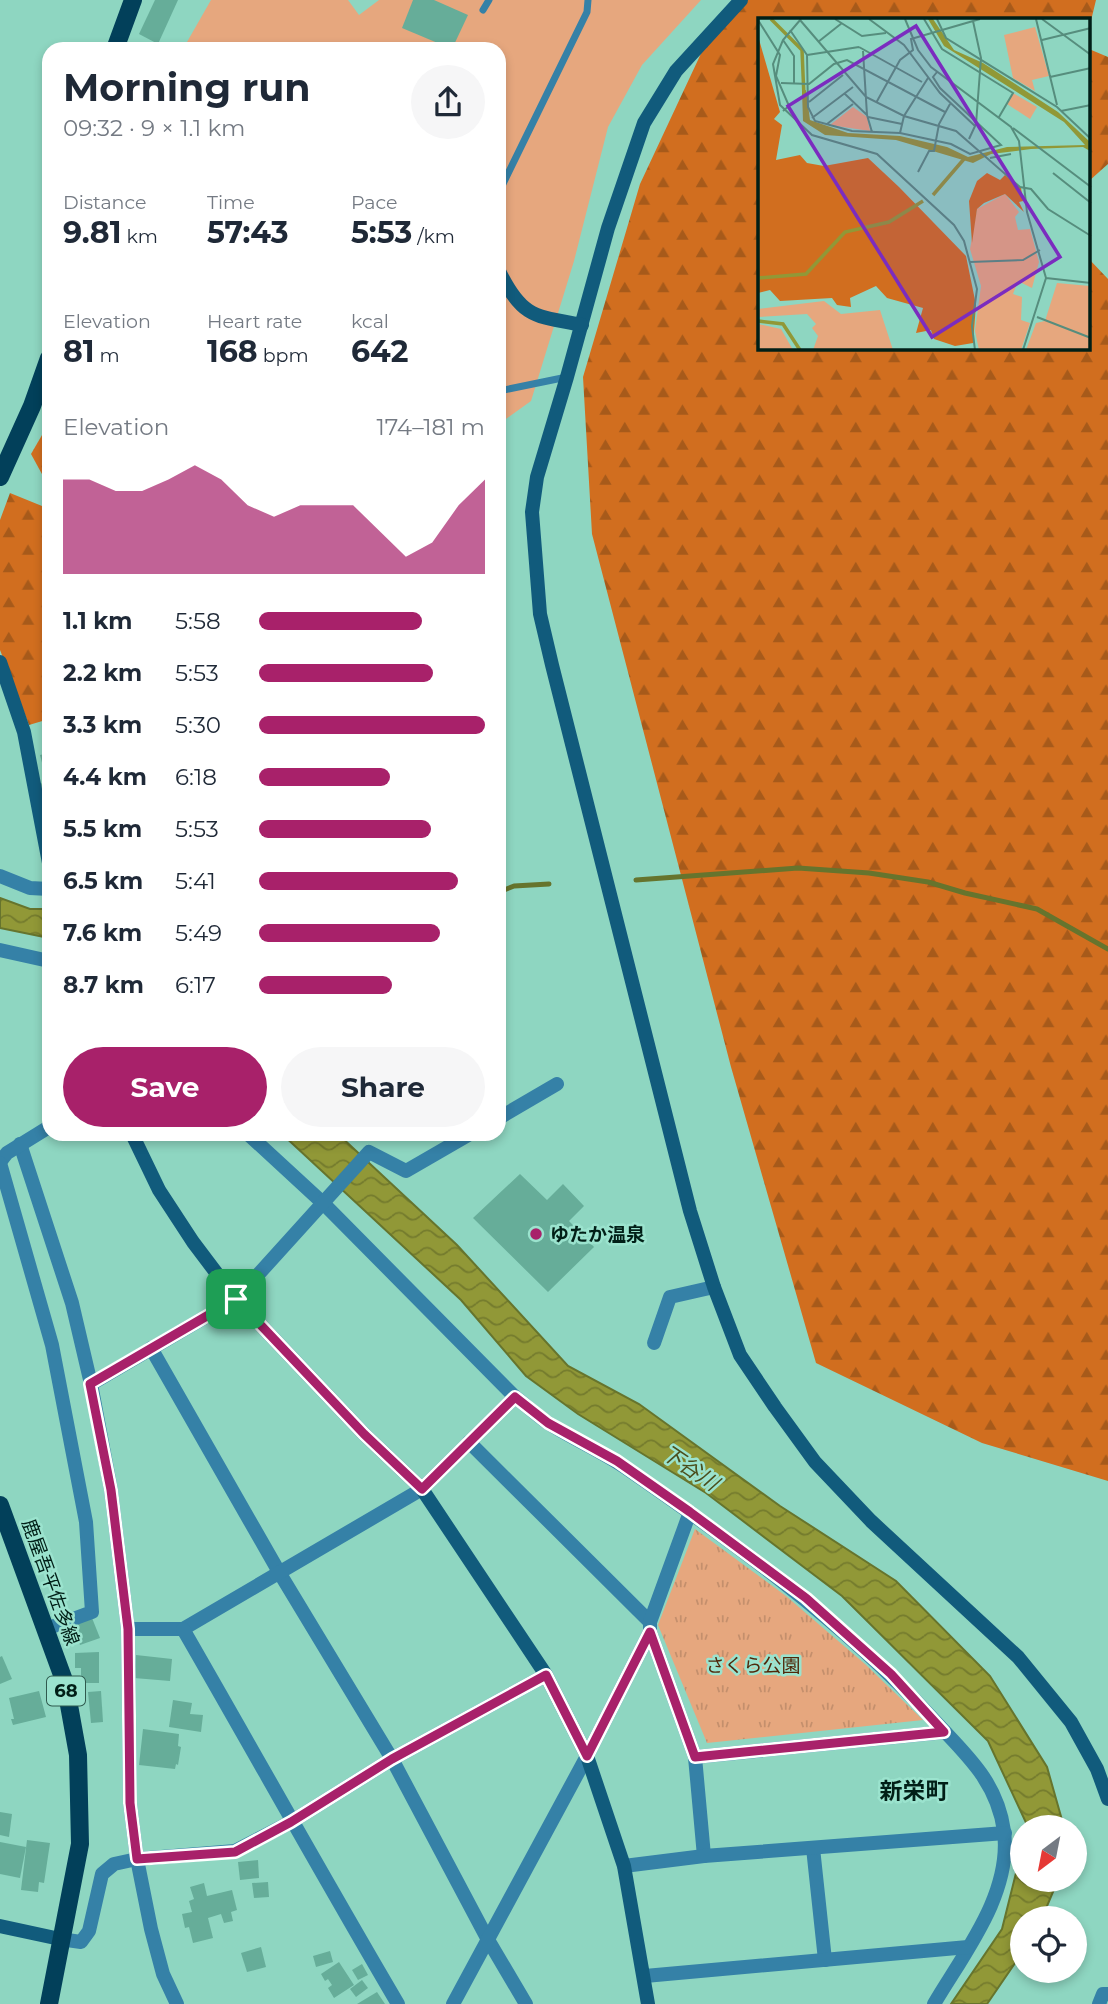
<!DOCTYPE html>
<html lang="en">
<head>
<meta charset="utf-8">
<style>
  body { margin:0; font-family:Montserrat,"Noto Sans JP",sans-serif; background:#f6f6f7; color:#1f2937; height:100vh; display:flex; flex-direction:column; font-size:26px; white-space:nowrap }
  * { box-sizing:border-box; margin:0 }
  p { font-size:23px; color:#747a83 }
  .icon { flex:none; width:38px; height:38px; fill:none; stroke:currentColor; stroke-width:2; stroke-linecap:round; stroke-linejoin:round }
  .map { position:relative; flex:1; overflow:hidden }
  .side { position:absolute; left:42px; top:42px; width:464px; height:1099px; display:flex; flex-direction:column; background:#fff; border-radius:21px; box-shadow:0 4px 10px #0003 }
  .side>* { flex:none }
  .needle { width:46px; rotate:212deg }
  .controls { position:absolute; left:1010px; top:1815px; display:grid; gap:14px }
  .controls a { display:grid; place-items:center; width:77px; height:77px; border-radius:50%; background:#fff; box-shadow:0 4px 10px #0003; font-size:35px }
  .pin { position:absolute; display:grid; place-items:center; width:60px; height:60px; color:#fff; margin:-30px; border-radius:14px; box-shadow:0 4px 10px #0006 }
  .round { display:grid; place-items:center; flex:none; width:74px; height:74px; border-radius:37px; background:#f6f6f7 }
  .overview { display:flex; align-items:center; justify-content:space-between; height:119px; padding:0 21px }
  h1 { font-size:38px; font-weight:700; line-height:52px }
  .metrics { display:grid; grid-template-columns:repeat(3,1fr); gap:10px; height:119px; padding:7px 21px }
  .metrics div { display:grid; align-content:center }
  .metrics b { font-size:30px; font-weight:700 }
  .metrics small { font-size:19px; font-weight:400 }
  .metrics p { font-size:19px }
  .chart { height:196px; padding:14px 21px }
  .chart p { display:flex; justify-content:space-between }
  .chart svg { width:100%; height:126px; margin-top:7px; fill:#a8216a; opacity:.7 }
  .button { display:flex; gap:14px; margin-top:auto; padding:14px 21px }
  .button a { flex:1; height:80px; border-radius:42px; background:#a8216a; color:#fff; font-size:28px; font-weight:700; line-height:80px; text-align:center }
  .button a+a { background:#f6f6f7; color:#1f2937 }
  ul { padding:0 21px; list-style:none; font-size:23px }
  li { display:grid; grid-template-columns:112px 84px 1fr; align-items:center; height:52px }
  li i { height:18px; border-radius:9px; background:#a8216a }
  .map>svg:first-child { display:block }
  .grass { fill:#e6a77e }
  .forest { fill:url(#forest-firs) }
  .park { fill:url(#park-tufts) }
  .water { fill:url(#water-waves); stroke:#66742d; stroke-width:2 }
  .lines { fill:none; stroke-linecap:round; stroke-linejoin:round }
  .stream { stroke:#66742d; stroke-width:5 }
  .building { fill:#66ad99 }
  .lane { stroke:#3581a7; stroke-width:7 }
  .street { stroke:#3581a7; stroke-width:14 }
  .secondary { stroke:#115b7c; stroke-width:14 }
  .primary { stroke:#02405a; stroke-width:18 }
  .route-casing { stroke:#fff; stroke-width:14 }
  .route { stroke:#a8216a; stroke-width:9 }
  .poi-dot { fill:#a8216a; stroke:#9be3ce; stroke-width:2.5 }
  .labels { text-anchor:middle; stroke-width:5; stroke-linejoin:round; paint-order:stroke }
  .shield { fill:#9be3ce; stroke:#2f5a4e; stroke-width:2 }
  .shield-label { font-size:18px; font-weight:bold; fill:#011f17 }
  .poi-label { font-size:19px; font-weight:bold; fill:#011f17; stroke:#9be3ce; text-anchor:start }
  .street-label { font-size:19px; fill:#011f17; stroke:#9be3ce }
  .park-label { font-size:19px; fill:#50280a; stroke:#9be3ce }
  .water-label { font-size:21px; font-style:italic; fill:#4b4f1d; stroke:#9be3ce }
  .quarter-label { font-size:23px; font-weight:bold; fill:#011f17; stroke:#9be3ce }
  .inset-river { fill:none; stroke:#919837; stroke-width:3.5 }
  .inset-road { fill:none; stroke:#568d7d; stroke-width:2 }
  .view { fill:#7b2cbf; fill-opacity:0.15; stroke:#7b2cbf; stroke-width:3.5 }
  .inset-edge { fill:none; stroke:#011f17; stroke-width:3.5 }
</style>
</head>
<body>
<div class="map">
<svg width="1108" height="2004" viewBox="0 0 1108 2004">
  <defs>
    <pattern id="forest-firs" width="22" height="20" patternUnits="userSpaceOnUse" patternTransform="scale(1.75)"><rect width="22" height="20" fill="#d16e1f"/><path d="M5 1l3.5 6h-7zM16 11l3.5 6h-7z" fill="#a75a1a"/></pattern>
    <pattern id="park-tufts" width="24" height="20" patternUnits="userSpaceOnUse" patternTransform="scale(1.75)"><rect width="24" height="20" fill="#e6a77e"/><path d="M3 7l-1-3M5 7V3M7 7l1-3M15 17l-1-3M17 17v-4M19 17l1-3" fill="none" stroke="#c48f6c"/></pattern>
    <pattern id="water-waves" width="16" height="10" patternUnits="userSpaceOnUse" patternTransform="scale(1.75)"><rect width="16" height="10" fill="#919837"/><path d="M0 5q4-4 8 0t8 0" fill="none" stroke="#747b2d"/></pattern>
  </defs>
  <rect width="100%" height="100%" fill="#8ed6c1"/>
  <path class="grass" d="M211,0H348L359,15L379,0H701L642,65L608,127L574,261L531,401L499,424V49H183Z"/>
  <g class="forest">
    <path d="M738,0H1096L1089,29V19H760V348H1089V259L1108,279V1481L982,1443L816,1363L731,1067L592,534L583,377L640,184L712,30Z"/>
    <path d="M1089,49L1108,57V164L1089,181Z"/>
    <path d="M49,423V487L31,454Z"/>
    <path d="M49,492V719L29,725L0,650V520L10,493L42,506Z"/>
  </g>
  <path class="park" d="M695,1529L786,1596L865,1664L923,1720L707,1743L658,1625Z"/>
  <g class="water">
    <path d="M0,898L30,909H49V938L0,928Z"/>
    <path d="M282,1134H338L457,1245L568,1366L639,1404L780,1506L896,1581L990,1676L1047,1767L1064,1827H1028L988,1741L842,1596L706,1493L578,1414L526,1376L461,1300Z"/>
    <path d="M1022,1849V1880H1058L1042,1918H1022V1953L987,2004H951L1002,1929Z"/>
  </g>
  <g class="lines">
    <g class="stream">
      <path d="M636,880L798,868L869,873L928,882L965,893L1037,909L1108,949"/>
      <path d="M499,892L514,886L549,884"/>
    </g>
  </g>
  <g class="building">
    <path d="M155,0H178L158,44L139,34Z"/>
    <path d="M413,0H434L468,15L452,49L402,28Z"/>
    <path d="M49,753V806H46L39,784L47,782L40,755Z"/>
    <path d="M520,1174L547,1200L563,1184L584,1206L569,1221L594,1247L548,1292L473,1218Z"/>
    <path d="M92,1618L100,1638L80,1645L73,1625Z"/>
    <path d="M99,1652V1683H81V1668H75V1653Z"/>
    <path d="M136,1655L172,1659L170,1681L134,1678Z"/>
    <path d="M2,1656L12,1679L0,1684V1657Z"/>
    <path d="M39,1691L46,1717L13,1725L11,1719H14L9,1698Z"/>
    <path d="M101,1691L103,1722L91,1723L88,1692Z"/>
    <path d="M173,1700L192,1703L190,1714L203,1715L201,1732L169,1727Z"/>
    <path d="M143,1729L179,1734L178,1746L181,1747L178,1765L176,1764L175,1769L139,1765Z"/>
    <path d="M0,1812L12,1814L9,1837L0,1835Z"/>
    <path d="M27,1840L50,1843L44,1883L39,1882L38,1892L21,1890Z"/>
    <path d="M0,1842L26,1847L20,1878L0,1874Z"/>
    <path d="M258,1860L259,1878L240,1880L238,1862Z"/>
    <path d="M268,1882L269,1897L254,1898L252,1883Z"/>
    <path d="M204,1883L207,1896L232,1890L237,1910L231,1912L233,1921L224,1923L221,1914L208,1918L213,1938L193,1943L189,1927L185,1928L182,1914L192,1912L189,1901L194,1899L190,1887Z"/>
    <path d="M261,1947L266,1967L247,1972L241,1953Z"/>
    <path d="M330,1951L333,1962L316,1967L313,1956Z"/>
    <path d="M339,1962L354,1985L334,1998L328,1988L332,1985L328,1979L325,1981L321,1974Z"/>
    <path d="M362,1964L368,1975L358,1980L352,1970Z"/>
    <path d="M362,1980L368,1988L356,1997L350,1989Z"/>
    <path d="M377,1992L385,2004H357Z"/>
  </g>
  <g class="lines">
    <g class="lane">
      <path d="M483,10L489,0"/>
      <path d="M499,192L587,12L588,0"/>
      <path d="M499,391L567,377"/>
    </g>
    <g class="street">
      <path d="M0,876L30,888L49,889"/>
      <path d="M0,950L49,961"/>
      <path d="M499,1118L557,1084"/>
      <path d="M248,1134L324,1204L515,1397C526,1405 536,1415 548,1423C573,1439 601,1451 626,1468C735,1543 842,1621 932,1718C965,1754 997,1780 1004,1831C1012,1894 964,1953 934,2004"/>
      <path d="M20,1144L72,1303L91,1384L111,1490L128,1629L130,1803L137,1859L151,1929L163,1974L177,2004"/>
      <path d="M0,1162L7,1153L49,1127"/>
      <path d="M0,1163L52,1345L86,1522L92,1612L46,1629"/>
      <path d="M654,1343L670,1297L714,1287"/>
      <path d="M151,1348L279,1572L392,1759L487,1938L526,2004"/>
      <path d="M91,1384L236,1299L369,1152L406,1171L470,1134"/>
      <path d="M469,1442L650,1622"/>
      <path d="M690,1512L650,1622V1632L695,1757L704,1856"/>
      <path d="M128,1629H183L422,1489L515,1397"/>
      <path d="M183,1629C255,1754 325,1880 398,2004"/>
      <path d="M695,1757L945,1732"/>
      <path d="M813,1848L825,1960"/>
      <path d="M624,1866L704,1856L1005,1833"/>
      <path d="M60,1939L81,1942L89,1931L102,1874L114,1864L137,1859L235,1851L291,1822L392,1759L546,1675"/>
      <path d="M645,1976L968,1947"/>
      <path d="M453,2004L587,1756L650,1632"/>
      <path d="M1099,2004L1103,1994H1108"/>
    </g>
    <g class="secondary">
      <path d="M741,0L676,71L644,123L608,228L567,377L537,477L532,512L540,614L552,665L690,1211L714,1287L740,1355L775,1407L815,1462L871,1521L1018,1657L1071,1722L1097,1769L1108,1799"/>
      <path d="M499,271C522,318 535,316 582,325"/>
      <path d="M0,662L24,732L49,863"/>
      <path d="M132,1134L159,1190L193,1242L236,1299L364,1434L422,1489L546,1675L587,1756L624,1866L648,2004"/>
      <path d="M0,1926L60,1939"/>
    </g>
    <g class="primary">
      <path d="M115,49L133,0"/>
      <path d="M0,477L32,406L49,358"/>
      <path d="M0,1505L65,1683L78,1755L80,1844L49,2004"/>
    </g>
  </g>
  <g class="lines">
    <g class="route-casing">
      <path id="route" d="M236,1299L364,1434L422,1489L515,1397L548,1423L617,1461L690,1512L806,1598L891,1674L944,1732L695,1757L650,1632L587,1756L546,1675L392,1759L291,1822L235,1852L137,1859L130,1803L128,1629L111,1490L90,1384Z"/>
    </g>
    <use href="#route" class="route"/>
  </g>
  <circle class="poi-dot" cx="536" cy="1234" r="7"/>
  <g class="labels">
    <rect class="shield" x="47" y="1676.5" width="38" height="29" rx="5"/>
    <g class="shield-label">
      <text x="66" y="1697">68</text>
    </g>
    <g class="poi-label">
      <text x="550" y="1241">ゆたか温泉</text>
    </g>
    <g class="street-label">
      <text transform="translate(51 1582) rotate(70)" y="7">鹿屋吾平佐多線</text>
    </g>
    <g class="park-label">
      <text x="753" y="1672">さくら公園</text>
    </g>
    <g class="water-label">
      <text transform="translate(690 1468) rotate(34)" y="7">下谷川</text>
    </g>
    <g class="quarter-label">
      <text x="914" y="1799">新栄町</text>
    </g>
  </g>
  <g transform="translate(758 18)">
    <rect width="332" height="332" fill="#8ed6c1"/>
    <path d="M277,9L291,58L274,62L277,73L255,60L246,17ZM247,176L261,194L257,199L260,212L272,211L281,244L274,270L260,263L255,276L264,279L263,302L272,305L263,332H221L217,313L223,268L212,231L219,191ZM66,283L83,296L122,292L135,332H55L60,318L54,310L58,306L49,296L0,299V291ZM0,306L23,311L35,332H0Z" fill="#e6a77e"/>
    <path d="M0,18L22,94L16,101L24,107L18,142L42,137L49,145L66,148L110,140L141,169L208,238L218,287L215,325L197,328L176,321L173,312L158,315L165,290L129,280L118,268L92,280L93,289L79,287L74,280L22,283L12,272L0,275ZM229,155L242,162L247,157L263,170L265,183L261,184L266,194L247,176L226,185L219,191L214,225L211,183L219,163Z" fill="#d16e1f"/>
    <path d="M255,75L279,89L272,101L249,86ZM95,89L109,99L112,113L72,107ZM299,265L332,268V332H268L278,305L287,303Z" fill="#e6a77e"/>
    <path d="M170,1H175L196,32L225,45L300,94L332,124V133L325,129L273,131L233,136L215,145L138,122L67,117L45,103L44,73L48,72L52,102L90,115L142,118L189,129L210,139L249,129L327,127L306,104L186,28Z" fill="#919837"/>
    <path class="inset-river" d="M13,1L44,32L46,79M175,177L206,141M0,260L48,256L87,214L131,204L165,183M0,303L25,306L42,332"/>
    <path class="inset-road" d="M43,1L25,22L15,46L22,87L54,117L119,136L196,207L206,223L219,271L214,308L217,332M77,1L104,18L128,15M111,1L146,27L182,75L217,108M147,1L160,32L173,49L253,109L261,123L269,194L288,260L265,332M166,1L184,31L255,75L241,99M179,1L188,20L299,89L333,121M278,1L299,87M284,1L333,37M0,2L22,37L18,58L31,88L25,93M42,2L108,79L146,98L198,113L262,169L273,171L290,191L333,218M32,12L49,37L50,89L57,103L94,113L142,115L193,126L212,136L243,127L182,70L175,59L179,54M25,22L36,38V66M284,22L333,10M60,24L84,5M101,29L164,64M105,33L109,97M49,37L101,29M292,59L333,50M23,65L51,66L76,46L89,42L187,94M87,76L109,97L114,114M51,84L85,57M118,85L142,42L155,32L153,21L222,1M303,93L333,87M110,99L144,106M54,100L95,69M69,106L95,86M255,110L333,169M142,115L146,98L170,60M211,121L218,106L223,40L215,3M232,140L253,136M160,154L171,133H176L181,106L192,86M295,155L333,185M212,244L265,242L282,232M288,260L333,265M279,299L333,320"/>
    <path class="view" d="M158,8L302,239L174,319L30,88Z"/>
    <rect width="332" height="332" class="inset-edge"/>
  </g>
</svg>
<div class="controls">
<a><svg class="needle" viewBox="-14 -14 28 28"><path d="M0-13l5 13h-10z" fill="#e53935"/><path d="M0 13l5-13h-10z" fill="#747a83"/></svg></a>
<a><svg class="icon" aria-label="locate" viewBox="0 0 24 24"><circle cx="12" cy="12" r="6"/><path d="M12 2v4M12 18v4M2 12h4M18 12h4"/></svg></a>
</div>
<div class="pin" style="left:236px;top:1299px;background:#1e9e55"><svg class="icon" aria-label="arrive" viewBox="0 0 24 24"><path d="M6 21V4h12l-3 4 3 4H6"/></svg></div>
<section class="side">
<div class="overview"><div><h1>Morning run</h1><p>09:32 · 9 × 1.1 km</p></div><a class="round"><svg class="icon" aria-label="share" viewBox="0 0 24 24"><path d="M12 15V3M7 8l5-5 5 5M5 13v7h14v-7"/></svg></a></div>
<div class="metrics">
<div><p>Distance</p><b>9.81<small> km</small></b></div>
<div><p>Time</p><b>57:43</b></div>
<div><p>Pace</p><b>5:53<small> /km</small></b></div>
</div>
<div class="metrics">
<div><p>Elevation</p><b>81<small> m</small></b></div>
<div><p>Heart rate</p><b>168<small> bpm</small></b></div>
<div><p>kcal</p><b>642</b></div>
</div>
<div class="chart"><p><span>Elevation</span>174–181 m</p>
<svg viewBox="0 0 160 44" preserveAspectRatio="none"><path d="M0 44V11L10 11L20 15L30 15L40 11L50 6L60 11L70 20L80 24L90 20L100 20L110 20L120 29L130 38L140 33L150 20L160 11V44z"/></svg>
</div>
<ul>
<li><b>1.1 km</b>5:58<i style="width:72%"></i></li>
<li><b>2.2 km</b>5:53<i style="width:77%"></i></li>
<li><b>3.3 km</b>5:30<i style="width:100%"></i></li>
<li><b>4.4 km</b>6:18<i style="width:58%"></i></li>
<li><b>5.5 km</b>5:53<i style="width:76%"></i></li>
<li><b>6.5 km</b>5:41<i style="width:88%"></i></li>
<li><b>7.6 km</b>5:49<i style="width:80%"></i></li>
<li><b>8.7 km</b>6:17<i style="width:59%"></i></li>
</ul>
<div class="button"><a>Save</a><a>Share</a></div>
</section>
</div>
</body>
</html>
